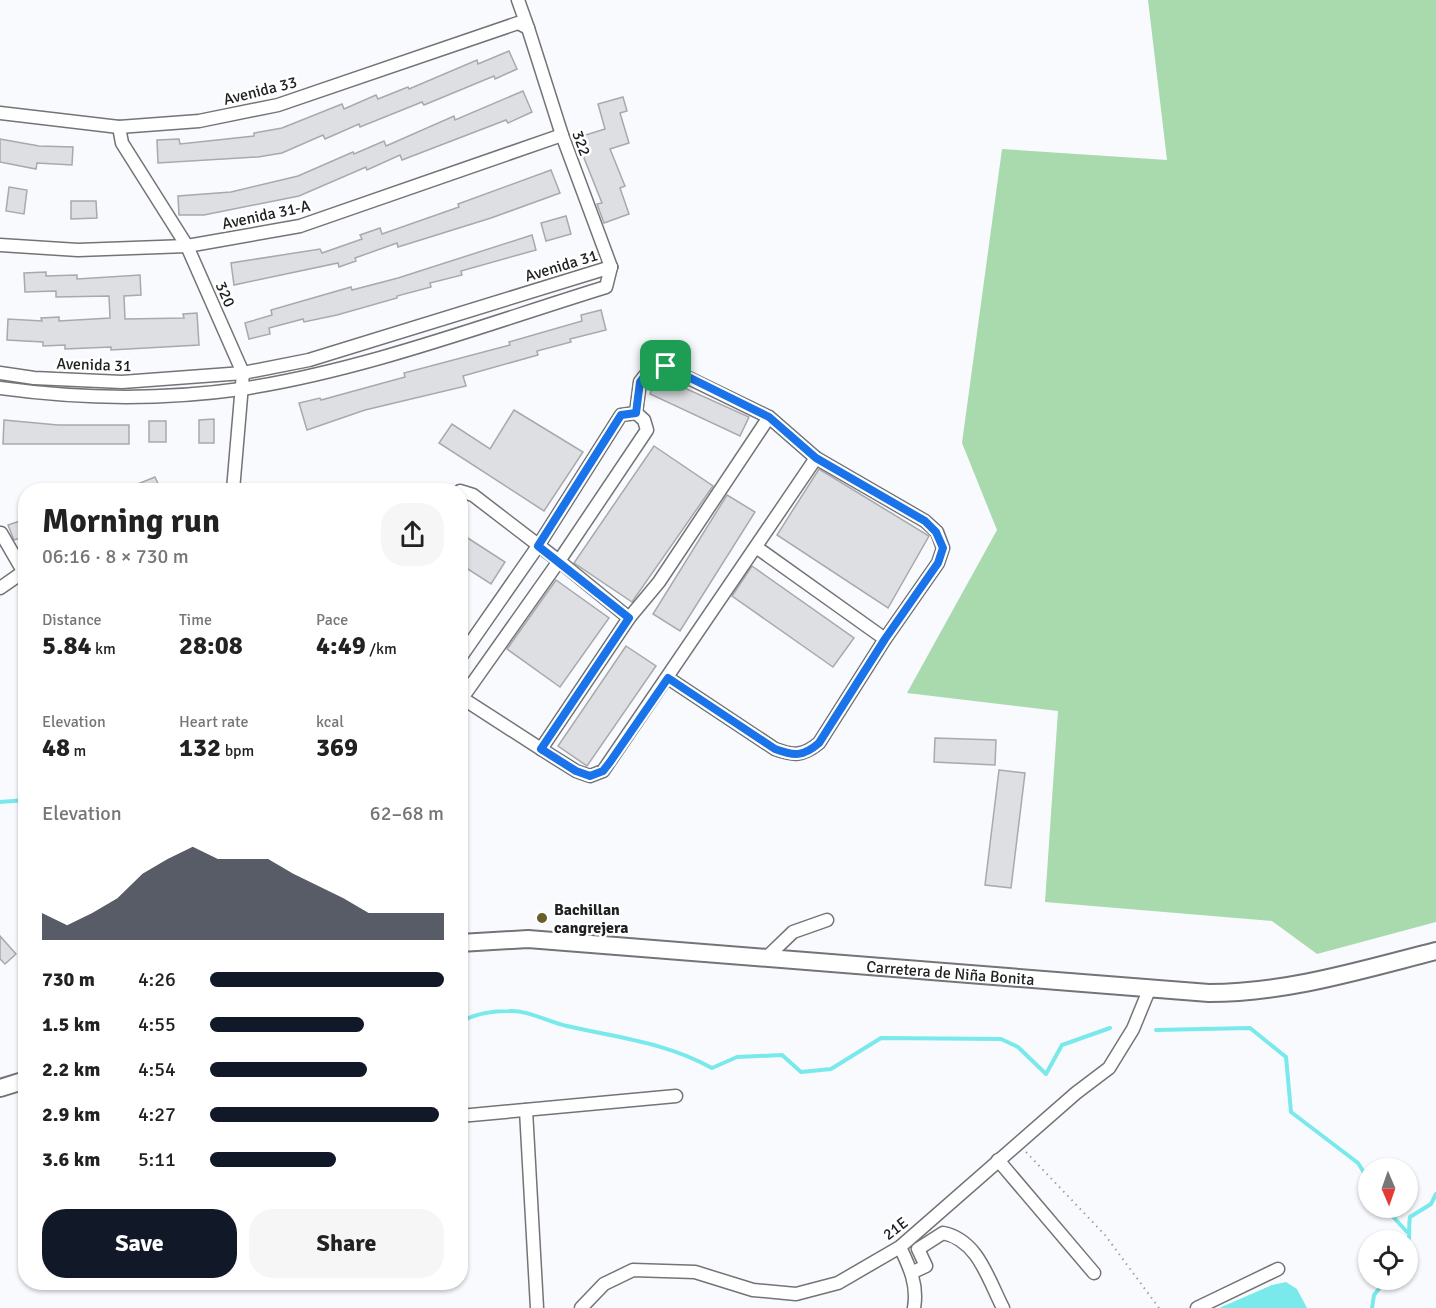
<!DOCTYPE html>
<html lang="en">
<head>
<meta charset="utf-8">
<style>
  body { margin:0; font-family:Signika,sans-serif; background:#f6f6f6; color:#222; height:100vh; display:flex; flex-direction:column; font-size:22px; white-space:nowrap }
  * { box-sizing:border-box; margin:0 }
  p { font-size:20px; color:#767676 }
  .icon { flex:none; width:33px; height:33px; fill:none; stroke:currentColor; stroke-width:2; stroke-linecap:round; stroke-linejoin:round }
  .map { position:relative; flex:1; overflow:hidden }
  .sheet { position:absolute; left:18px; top:483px; width:450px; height:807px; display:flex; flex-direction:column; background:#fff; border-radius:24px; box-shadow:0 2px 4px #0004 }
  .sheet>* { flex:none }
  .needle { width:39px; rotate:178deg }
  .controls { position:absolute; left:1358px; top:1158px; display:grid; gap:12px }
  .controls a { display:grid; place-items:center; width:60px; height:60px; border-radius:50%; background:#fff; box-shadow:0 2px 4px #0004; font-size:30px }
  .pin { position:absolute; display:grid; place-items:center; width:51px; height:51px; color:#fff; margin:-26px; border-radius:12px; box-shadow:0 3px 9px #0006 }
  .round { display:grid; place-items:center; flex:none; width:63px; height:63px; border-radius:24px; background:#f6f6f6 }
  .headline { display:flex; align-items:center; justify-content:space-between; height:102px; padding:0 24px }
  h1 { font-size:33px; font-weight:700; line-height:45px }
  .stats { display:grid; grid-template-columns:repeat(3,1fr); gap:9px; height:102px; padding:6px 24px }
  .stats div { display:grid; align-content:center }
  .stats b { font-size:26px; font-weight:700 }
  .stats small { font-size:16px; font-weight:400 }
  .stats p { font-size:16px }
  .chart { height:168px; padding:12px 24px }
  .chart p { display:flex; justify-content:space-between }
  .chart svg { width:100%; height:108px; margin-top:6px; fill:#111827; opacity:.7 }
  .primary-button { display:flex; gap:12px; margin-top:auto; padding:12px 24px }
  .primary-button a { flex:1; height:69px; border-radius:24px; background:#111827; color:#fff; font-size:24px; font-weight:700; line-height:69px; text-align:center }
  .primary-button a+a { background:#f6f6f6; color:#222 }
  ul { padding:0 24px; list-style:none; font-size:20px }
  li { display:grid; grid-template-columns:96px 72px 1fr; align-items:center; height:45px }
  li i { height:15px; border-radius:8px; background:#111827 }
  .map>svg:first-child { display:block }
  .green { fill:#a8daae }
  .water { fill:#7ae9eb }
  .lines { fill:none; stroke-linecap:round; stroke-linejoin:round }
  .stream { stroke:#7ae9eb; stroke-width:4 }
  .building { fill:#dedfe3; stroke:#a8a9ac; stroke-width:1.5 }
  .minor-casing { stroke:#727477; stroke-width:15 }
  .major-casing { stroke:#727477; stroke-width:20 }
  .path { stroke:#9fa0a2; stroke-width:2; stroke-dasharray:1.5 4.5; stroke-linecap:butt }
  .minor { stroke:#fff; stroke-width:12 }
  .major { stroke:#fff; stroke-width:16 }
  .route-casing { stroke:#fff; stroke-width:12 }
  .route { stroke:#1a73e8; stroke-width:8 }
  .poi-dot { fill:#695d2a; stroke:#fff; stroke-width:2 }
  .labels { text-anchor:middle; stroke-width:5; stroke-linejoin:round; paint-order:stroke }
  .street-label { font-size:16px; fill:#202122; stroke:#fff }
  .poi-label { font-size:16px; font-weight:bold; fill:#202122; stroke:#fff; text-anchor:start }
</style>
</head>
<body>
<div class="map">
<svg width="1436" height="1308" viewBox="0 0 1436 1308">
  <rect width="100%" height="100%" fill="#f9fafe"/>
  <path class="green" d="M1148,0H1436V922L1317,954L1272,921L1045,902L1058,711L907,693L997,530L962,443L1002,149L1167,160Z"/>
  <path class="water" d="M1286,1282L1297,1289L1307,1308H1219L1272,1285Z"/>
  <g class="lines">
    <g class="stream">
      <path d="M0,802L26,800"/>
      <path d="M460,1022C474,1014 494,1011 509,1011C528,1010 549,1022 567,1026C619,1038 664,1042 712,1068L737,1057L782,1055L801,1072L831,1069L881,1038L1001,1039L1018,1047L1046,1074L1062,1045L1110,1028"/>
      <path d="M1156,1030L1250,1028L1286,1057L1291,1112L1358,1163L1368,1179"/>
      <path d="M1385,1208L1407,1232"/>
      <path d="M1407,1248C1411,1239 1408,1228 1410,1217L1431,1204L1436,1194"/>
      <path d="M1372,1308L1374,1295L1386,1280"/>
    </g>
  </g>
  <g class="building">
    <path d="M509,51L517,69L495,79L494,76L424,105L422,102L360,127L359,124L325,139L323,135L282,153L258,157L158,163L157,140L179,139L180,144L254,136V133L282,128L342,104L344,109L376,95L378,99L408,87L409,89L477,60L478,64Z"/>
    <path d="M523,91L532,112L508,123L506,120L402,160L400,155L367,170L366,167L299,196L204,215H179L178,196L231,192L298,176L353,152L354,154L384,141L386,146L454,116L455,120Z"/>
    <path d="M623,97L627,111L620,113L629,143L610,149L625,186L620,188L629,214L604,223L597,204L602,203L576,138L605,129L598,104Z"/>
    <path d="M0,139L39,146L73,147L72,165L37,163L36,169L0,162Z"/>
    <path d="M551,170L560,193L491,218L398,247L397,243L355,258L356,261L339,267L338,263L234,285L231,263L320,249L322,253L362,239L360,235L380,228L382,234L459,207L458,204Z"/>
    <path d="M9,187L27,190L24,214L6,211Z"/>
    <path d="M71,201H96L97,218L71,219Z"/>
    <path d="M566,216L571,234L546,241L541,223Z"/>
    <path d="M532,235L536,250L461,271L462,275L430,283L431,287L397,296V298L337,315L304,322L303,319L269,328L270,334L249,339L245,323L272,315L271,310L351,287L352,290L398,278Z"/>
    <path d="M46,272V276L77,275V279L140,275L141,295L124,296L125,319L184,318L183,314L197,313L199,345L111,350V347L65,349V345L43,346V342L7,340L8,319L42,321L41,318L59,317V321L110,318L109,296L56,297V291L25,292L24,273Z"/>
    <path d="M601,310L606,330L570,339L571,342L537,351L538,355L463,376L466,386L365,410L307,430L299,403L320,398L321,400L405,377L404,373L510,345L509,342L582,321L581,315Z"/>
    <path d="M658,376L749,417L740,436L650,394Z"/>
    <path d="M514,410L583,452L544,511L439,443L452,424L490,449Z"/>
    <path d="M214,419V443H199V420Z"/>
    <path d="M4,420L58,425H129V444H3Z"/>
    <rect x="149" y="421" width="17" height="21"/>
    <path d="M654,446L713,486L632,602L574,563Z"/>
    <path d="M819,469L929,536L888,608L777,535Z"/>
    <path d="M155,477L161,490H123Z"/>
    <path d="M727,495L755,512L680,631L653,614Z"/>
    <path d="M26,519V536L14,540L8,525Z"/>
    <path d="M460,533L505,562L491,584L460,564Z"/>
    <path d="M752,566L854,638L833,667L732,596Z"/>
    <path d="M556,580L609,618L560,687L507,649Z"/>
    <path d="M626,646L656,666L587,766L558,746Z"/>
    <path d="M935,738L996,740L995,765L934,762Z"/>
    <path d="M999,770L1025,773L1011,888L985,885Z"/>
    <path d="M0,936L16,954L5,964L0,959Z"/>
  </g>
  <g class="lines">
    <g class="minor-casing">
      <g id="minor">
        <path d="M518,0L528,28"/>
        <path d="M0,113L119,127L199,121L278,105L518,23L528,28L562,135L611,267"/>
        <path d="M119,127L122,143L187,246L243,373L233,490"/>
        <path d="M0,245L78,250L187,246L300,226L562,135"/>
        <path d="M0,373L34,378L122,382L243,373L309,360L611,267"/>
        <path d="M0,388C79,399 162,400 241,389C365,370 486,324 606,287L611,267"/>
        <path d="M636,413L640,382L651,368L666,367L769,417L816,458L925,521L937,532L943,548L938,563L885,639L819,743C803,756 794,756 775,749L668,678"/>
        <path d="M769,417L659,582L629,618L541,749L576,771L590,776L603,771L816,458"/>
        <path d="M460,491L473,495L559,561L629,618"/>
        <path d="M1,533L23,571"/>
        <path d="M756,547L885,639"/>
        <path d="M0,588L26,570"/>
        <path d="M460,658L538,546L621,415L636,413L644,420L647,430L559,561L460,701"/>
        <path d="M462,698L541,749"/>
        <path d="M766,958L793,932L827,920"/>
        <path d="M526,1110L537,1308"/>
        <path d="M460,1116L676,1096"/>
        <path d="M998,1160L1094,1273"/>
        <path d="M900,1247C910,1268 918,1285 914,1308"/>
        <path d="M913,1272L926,1266L918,1249L943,1233C978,1240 988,1279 1003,1308"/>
        <path d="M581,1308L604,1284L633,1270L695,1272L753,1290L796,1294L838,1283L900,1247L1076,1093L1109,1068L1133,1029L1149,990"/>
        <path d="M1197,1308L1278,1269"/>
      </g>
    </g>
    <g class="major-casing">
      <g id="major">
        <path id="s1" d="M460,943L528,939L1209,993C1287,993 1361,970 1436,951"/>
        <path d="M0,1088L26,1080"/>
      </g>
    </g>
    <path class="path" d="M1026,1152L1105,1235L1159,1308"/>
    <use href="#minor" class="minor"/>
    <use href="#major" class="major"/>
  </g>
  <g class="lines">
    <g class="route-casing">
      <path id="route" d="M666,366L769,417L816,458L925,521L936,532L943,548L938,563L885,639L819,743C803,757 794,756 775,749L668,678L610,762L603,771L590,776L576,771L541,749L629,618L538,546L621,415L636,413L640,382L651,368Z"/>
    </g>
    <use href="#route" class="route"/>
  </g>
  <circle class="poi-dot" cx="542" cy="918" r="6"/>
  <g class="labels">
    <g class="street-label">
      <text transform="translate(260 90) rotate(-14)" y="6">Avenida 33</text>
      <text transform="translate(582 143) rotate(70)" y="6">322</text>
      <text transform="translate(266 214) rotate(-12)" y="6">Avenida 31-A</text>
      <text transform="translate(561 265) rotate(-17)" y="6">Avenida 31</text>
      <text transform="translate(226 294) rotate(66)" y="6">320</text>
      <text transform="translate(94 364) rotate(2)" y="6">Avenida 31</text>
      <text dy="6" stroke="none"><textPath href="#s1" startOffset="492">Carretera de Niña Bonita</textPath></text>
      <text transform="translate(895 1228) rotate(-38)" y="6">21E</text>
    </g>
    <g class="poi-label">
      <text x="554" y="915">Bachillan<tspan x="554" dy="18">cangrejera</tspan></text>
    </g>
  </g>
</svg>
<div class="controls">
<a><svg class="needle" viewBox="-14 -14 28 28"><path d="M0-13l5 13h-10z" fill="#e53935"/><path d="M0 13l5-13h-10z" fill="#767676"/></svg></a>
<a><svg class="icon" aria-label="locate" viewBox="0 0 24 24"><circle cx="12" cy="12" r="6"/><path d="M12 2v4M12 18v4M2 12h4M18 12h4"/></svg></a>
</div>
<div class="pin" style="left:666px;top:366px;background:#1e9e55"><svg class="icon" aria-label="arrive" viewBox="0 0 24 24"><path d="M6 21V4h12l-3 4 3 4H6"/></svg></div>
<section class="sheet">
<div class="headline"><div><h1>Morning run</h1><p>06:16 · 8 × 730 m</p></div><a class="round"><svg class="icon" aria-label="share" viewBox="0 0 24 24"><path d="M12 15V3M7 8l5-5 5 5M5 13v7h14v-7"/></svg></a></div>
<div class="stats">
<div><p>Distance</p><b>5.84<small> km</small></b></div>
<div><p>Time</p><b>28:08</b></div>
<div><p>Pace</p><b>4:49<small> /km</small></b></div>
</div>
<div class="stats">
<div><p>Elevation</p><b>48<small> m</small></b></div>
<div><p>Heart rate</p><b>132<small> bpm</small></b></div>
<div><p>kcal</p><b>369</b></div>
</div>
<div class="chart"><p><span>Elevation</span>62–68 m</p>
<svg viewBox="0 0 160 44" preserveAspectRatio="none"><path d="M0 44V33L10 38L20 33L30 27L40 17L50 11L60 6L70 11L80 11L90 11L100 17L110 22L120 27L130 33L140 33L150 33L160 33V44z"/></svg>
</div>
<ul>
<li><b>730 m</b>4:26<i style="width:100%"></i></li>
<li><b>1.5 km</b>4:55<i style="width:66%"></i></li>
<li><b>2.2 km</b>4:54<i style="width:67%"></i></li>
<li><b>2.9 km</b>4:27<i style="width:98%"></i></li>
<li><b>3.6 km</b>5:11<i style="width:54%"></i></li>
</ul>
<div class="primary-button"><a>Save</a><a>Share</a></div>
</section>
</div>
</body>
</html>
